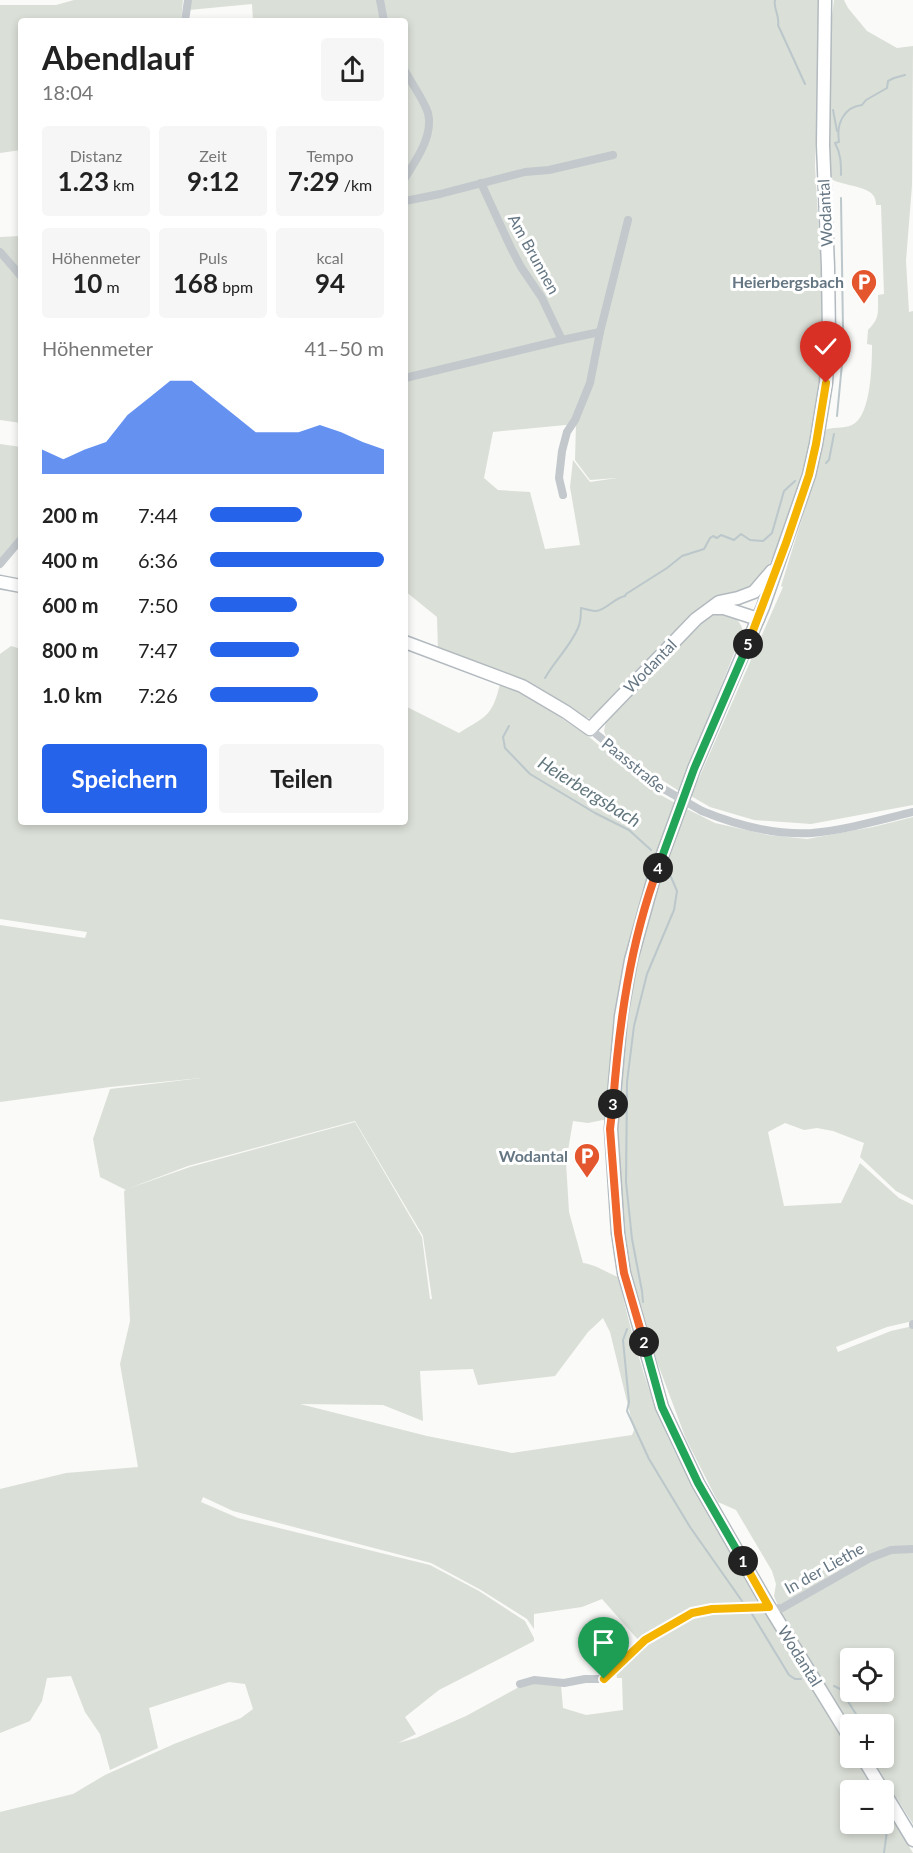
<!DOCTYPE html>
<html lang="de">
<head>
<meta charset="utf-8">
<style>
  body { margin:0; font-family:Lato,sans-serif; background:#f6f6f6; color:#222; height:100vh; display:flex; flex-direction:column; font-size:22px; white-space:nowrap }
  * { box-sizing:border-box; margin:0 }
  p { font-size:20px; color:#767676 }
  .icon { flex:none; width:33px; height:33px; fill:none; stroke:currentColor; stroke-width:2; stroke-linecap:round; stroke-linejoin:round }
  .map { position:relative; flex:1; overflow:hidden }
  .side { position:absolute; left:18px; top:18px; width:390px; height:807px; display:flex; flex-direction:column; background:#fff; border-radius:6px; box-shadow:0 3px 9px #0003 }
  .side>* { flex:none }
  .fabs { position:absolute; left:840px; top:1648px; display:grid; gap:12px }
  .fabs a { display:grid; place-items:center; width:54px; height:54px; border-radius:6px; background:#fff; box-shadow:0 3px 9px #0003; font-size:30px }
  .pin { position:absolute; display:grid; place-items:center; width:51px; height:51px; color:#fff; margin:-62px -26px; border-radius:50% 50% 50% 0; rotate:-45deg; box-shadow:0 0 6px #0007 }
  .pin .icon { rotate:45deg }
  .km { position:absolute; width:30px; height:30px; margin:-15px; border-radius:50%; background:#222; color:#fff; font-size:16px; line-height:30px; text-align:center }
  .round { display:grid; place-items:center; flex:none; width:63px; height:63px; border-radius:6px; background:#f6f6f6 }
  .headline { display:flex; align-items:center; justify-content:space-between; height:102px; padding:0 24px }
  h1 { font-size:33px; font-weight:700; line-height:45px }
  .figures { display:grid; grid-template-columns:repeat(3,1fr); gap:9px; height:102px; padding:6px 24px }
  .figures div { display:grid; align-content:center; border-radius:6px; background:#f6f6f6; text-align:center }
  .figures b { font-size:26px; font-weight:700 }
  .figures small { font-size:16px; font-weight:400 }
  .figures p { font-size:16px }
  .chart { height:168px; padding:12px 24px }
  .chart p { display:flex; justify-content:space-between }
  .chart svg { width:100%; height:108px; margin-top:6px; fill:#2563eb; opacity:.7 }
  .action { display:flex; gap:12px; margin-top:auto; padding:12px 24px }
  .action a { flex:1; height:69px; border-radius:6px; background:#2563eb; color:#fff; font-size:24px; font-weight:700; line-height:69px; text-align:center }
  .action a+a { background:#f6f6f6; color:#222 }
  ul { padding:0 24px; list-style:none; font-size:20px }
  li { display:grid; grid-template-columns:96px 72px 1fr; align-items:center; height:45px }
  li i { height:15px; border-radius:8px; background:#2563eb }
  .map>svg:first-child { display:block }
  .green { fill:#dadfd7; fill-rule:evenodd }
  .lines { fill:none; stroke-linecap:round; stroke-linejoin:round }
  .stream { stroke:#bbc7cb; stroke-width:2 }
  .secondary-casing { stroke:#b3babf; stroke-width:15 }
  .street { stroke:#c3c8cc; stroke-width:8 }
  .secondary { stroke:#fff; stroke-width:12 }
  .street-bridge { stroke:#c3c8cc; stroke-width:8 }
  .split-1-casing { stroke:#fff; stroke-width:12 }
  .split-2-casing { stroke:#fff; stroke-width:12 }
  .split-3-casing { stroke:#fff; stroke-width:12 }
  .split-4-casing { stroke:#fff; stroke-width:12 }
  .split-5-casing { stroke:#fff; stroke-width:12 }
  .split-6-casing { stroke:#fff; stroke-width:12 }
  .split-1 { stroke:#f5b400; stroke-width:8 }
  .split-2 { stroke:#22a559; stroke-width:8 }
  .split-3 { stroke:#f0652b; stroke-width:8 }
  .split-4 { stroke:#f0652b; stroke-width:8 }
  .split-5 { stroke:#22a559; stroke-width:8 }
  .split-6 { stroke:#f5b400; stroke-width:8 }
  .labels { text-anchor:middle; stroke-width:6; stroke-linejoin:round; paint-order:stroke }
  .street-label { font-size:16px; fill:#657683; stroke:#fff }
  .poi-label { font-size:16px; font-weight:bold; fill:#657683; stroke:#fff; text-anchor:end }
  .water-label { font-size:18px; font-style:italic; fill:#60757c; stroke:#fff }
</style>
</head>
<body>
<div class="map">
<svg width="913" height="1853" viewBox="0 0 913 1853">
  <rect width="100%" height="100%" fill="#fafaf8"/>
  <g class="green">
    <path d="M74,0H183L181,21H21V150L0,153V5H56Z"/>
    <path d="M191,0H821L815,166L823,300L822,355L814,425L802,480L788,525L767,569L755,584L749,588L724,595L709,601L698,610L650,657L595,716L590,718L581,717L438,651L437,617L405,591V21H253L252,4L189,10ZM576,424L575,460L590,480L617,478L590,482L573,460L570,487L580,545L545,549L530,492L498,490L484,478L493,432Z"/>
    <path d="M834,0H844L848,8L867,31L897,48L913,46L912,185L906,261L909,312L913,311V805L811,824L754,820L710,807L691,796L783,587L781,586L815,476L825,431L827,429C836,427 847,429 855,423C871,412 872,364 872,345L867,344L868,330C880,318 878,312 878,295L884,294L881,205H876C876,202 875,197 873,195C867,186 839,185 829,178L830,31Z"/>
    <path d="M21,236V273L0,248V237Z"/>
    <path d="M0,257L21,281V423L0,420Z"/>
    <path d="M0,444L21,447V533L0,558Z"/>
    <path d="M720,614C734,616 739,618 743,631L679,791L642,767L606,736L604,731L606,721L656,667L699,624L711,616Z"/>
    <path d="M11,646L21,649V822H405V706L459,733C486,716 492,717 500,684L527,695L588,736L655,792L679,805L645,888L618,1018L608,1119L588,1123L573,1121L566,1162L569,1212L583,1263C597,1265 605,1272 618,1277C630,1327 643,1378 663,1426C690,1487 726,1545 759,1603L739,1606L710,1607L691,1612L655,1631L640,1642L602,1599L582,1607L534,1614V1641L439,1690L405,1717L416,1734L398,1743L416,1738L466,1716L521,1686L534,1682L561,1685L563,1708L586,1715L623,1710L622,1678H617L616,1673L634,1653L652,1637L694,1615L711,1611L764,1610L811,1689L824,1686L778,1611C824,1597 863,1550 913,1551V1824L894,1794L884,1799V1791H850V1824H884V1805L913,1853H0V1812L73,1794L105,1775L174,1744L241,1718L253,1709L245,1684L229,1682L149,1708L158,1748L110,1770L100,1734L85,1712L71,1676L47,1678L42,1701L30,1721L0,1733V1489L66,1473L138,1467L120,1364L130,1321L124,1191L126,1190L100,1177L93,1139L110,1089L201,1078L110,1087L0,1102V925L85,938L87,932L0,919V654ZM355,1121L423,1236L432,1299H430L422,1237L355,1122L190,1167L127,1189L188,1166ZM603,1318L610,1332L634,1430L632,1435L512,1453L427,1436L300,1404L383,1405L423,1421L420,1371L473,1369L478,1385L555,1376L588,1332ZM203,1497L233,1511L431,1563L481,1590L527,1619L534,1629V1638L525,1621L479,1591L430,1565L238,1518L201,1502ZM850,1659H884V1692H850ZM850,1725H884V1758H850Z"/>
    <path d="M683,807L715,823L768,835L807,839L873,827L913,817V1200L896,1191L860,1157L864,1143L833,1131L817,1128L804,1130L785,1123L768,1132L784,1206L841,1203L860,1163L899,1198L913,1205V1321L887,1327L836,1347L838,1352L891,1331L913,1326V1547L891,1548L778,1606L774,1596L776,1584L772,1571L736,1510L718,1502L686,1439L647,1335L635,1290L626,1249L616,1129L626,1003L655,884Z"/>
  </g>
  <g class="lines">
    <g class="stream">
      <path d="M775,0C773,9 780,15 778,25L805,84"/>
      <path d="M833,110L837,131"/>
      <path d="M841,175C841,163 841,154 835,143L839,142C836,125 843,107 862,105L866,100L887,88L888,81L894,78L905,75"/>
      <path d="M841,198L843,330"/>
      <path d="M837,416L844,343"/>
      <path d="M826,463L829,460L834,434"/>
      <path d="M545,678C555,660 570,647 578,628C581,622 581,615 581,608C586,609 591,611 596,611C605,611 614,598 625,596L626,594L667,568L682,556L704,549L710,538L713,536L717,538L721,535L734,540L741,534L750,540L763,541L772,533L784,491L795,481"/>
      <path d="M509,726L503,737L505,748L530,774L595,813L629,830L651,850"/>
      <path d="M643,1302L642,1291L632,1239L626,1182L627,1082L634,1026L647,974L674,910L677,891L671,877"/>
      <path d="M627,1329L623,1340L629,1402L627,1411L649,1459L690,1527L742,1601"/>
      <path d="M752,1614L789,1675L795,1679H801"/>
      <path d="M834,1686L840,1689L863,1725"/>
      <path d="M878,1759V1758"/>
      <path d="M883,1824L887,1831L884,1853"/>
    </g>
    <g class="secondary-casing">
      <g id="secondary">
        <path d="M825,0L823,145L828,267L829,335L826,383L816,444L809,475L763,607L694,769L653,881L631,960L621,1016L611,1129L618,1233L624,1273L662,1407L698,1483L767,1603L850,1738"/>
        <path d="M0,582L21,586"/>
        <path d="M714,608H724L758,619"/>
        <path d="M405,642L522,686L566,712L590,729L696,619L719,602L738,598L754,592L772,571"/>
        <path d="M863,1758L883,1791"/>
        <path d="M884,1792L913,1840"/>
      </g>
    </g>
    <g class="street">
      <path d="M380,0L384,21"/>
      <path d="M185,21L188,0"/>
      <path d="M405,71C412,84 424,100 428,113C434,135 416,160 405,178"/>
      <path d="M481,183L511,248L521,267L542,298L562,340"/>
      <path d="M405,201L440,194L525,172L549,170L613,155"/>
      <path d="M0,252L21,276"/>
      <path d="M405,378L562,340L600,332"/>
      <path d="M563,495L559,478L562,451L567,432L575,420L590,383L600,332L628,220"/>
      <path d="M0,564L21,539"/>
      <path d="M590,729L662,788"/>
      <path d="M702,811C736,825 775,835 812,833C846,830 880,820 913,812"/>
      <path d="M913,1324V1325"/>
      <path d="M520,1684L534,1680L564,1683L585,1679H604L645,1640L692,1613L712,1609L782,1608L870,1558L891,1550L913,1549"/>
    </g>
    <use href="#secondary" class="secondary"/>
    <path class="street-bridge" d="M662,788L702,811"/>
  </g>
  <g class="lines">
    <g class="split-1-casing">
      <path id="split-1" d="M604,1679L645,1640L692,1613L712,1609L769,1607L743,1561"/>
    </g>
    <g class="split-2-casing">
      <path id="split-2" d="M644,1342L662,1407L698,1483L743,1561"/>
    </g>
    <g class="split-3-casing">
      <path id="split-3" d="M613,1104L610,1129L618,1233L624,1273L644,1342"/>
    </g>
    <g class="split-4-casing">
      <path id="split-4" d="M613,1104C619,1024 630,943 658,868"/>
    </g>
    <g class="split-5-casing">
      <path id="split-5" d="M658,868L694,769L748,644"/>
    </g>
    <g class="split-6-casing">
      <path id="split-6" d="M748,644L786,543L809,475L816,444L826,383"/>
    </g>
    <use href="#split-1" class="split-1"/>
    <use href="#split-2" class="split-2"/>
    <use href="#split-3" class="split-3"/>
    <use href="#split-4" class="split-4"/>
    <use href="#split-5" class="split-5"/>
    <use href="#split-6" class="split-6"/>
  </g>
  <defs>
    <g id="parking-pin" transform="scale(1.35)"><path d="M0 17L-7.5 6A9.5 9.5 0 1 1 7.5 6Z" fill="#e4572e" stroke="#fff"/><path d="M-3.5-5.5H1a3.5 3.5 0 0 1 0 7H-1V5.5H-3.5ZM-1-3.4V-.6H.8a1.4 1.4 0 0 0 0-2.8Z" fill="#fff"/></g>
  </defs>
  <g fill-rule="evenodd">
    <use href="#parking-pin" x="864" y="282"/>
    <use href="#parking-pin" x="587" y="1156"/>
  </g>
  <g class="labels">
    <g class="street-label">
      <text transform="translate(825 213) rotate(-93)" y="6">Wodantal</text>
      <text transform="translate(534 254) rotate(61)" y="6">Am Brunnen</text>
      <text transform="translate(650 666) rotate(-46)" y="6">Wodantal</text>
      <text transform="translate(634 765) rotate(39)" y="6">Paasstraße</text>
      <text transform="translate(824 1568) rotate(-29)" y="6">In der Liethe</text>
      <text transform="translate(800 1656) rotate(58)" y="6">Wodantal</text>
    </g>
    <g class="poi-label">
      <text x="844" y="288">Heierbergsbach</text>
      <text x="568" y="1162">Wodantal</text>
    </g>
    <g class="water-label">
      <text transform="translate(589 792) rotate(32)" y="6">Heierbergsbach</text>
    </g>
  </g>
</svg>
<div class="fabs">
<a><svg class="icon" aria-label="locate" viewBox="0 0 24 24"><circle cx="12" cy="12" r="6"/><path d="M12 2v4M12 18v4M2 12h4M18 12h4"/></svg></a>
<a>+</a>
<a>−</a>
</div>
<div class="pin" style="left:604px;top:1679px;background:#1e9e55"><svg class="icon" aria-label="arrive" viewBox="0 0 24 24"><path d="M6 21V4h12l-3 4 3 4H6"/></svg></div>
<div class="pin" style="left:826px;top:383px;background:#d93025"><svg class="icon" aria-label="check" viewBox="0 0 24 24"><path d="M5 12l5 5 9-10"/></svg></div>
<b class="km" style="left:743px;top:1561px">1</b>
<b class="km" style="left:644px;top:1342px">2</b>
<b class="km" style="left:613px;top:1104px">3</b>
<b class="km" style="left:658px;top:868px">4</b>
<b class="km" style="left:748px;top:644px">5</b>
<section class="side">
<div class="headline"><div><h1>Abendlauf</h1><p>18:04</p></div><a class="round"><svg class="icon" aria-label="share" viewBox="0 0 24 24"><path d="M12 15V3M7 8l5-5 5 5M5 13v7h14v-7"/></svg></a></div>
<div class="figures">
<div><p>Distanz</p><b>1.23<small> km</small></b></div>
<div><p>Zeit</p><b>9:12</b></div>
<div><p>Tempo</p><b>7:29<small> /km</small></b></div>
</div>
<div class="figures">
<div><p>Höhenmeter</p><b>10<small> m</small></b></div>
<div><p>Puls</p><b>168<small> bpm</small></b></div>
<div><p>kcal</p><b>94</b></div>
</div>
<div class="chart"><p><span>Höhenmeter</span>41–50 m</p>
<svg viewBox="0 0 160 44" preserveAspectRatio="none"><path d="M0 44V34L10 38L20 34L30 31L40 20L50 13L60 6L70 6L80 13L90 20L100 27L110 27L120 27L130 24L140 27L150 31L160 34V44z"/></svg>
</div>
<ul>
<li><b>200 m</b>7:44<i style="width:53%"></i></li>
<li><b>400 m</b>6:36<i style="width:100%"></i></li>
<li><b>600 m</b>7:50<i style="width:50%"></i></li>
<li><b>800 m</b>7:47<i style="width:51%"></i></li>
<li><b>1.0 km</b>7:26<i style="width:62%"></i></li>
</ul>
<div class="action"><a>Speichern</a><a>Teilen</a></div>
</section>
</div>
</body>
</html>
